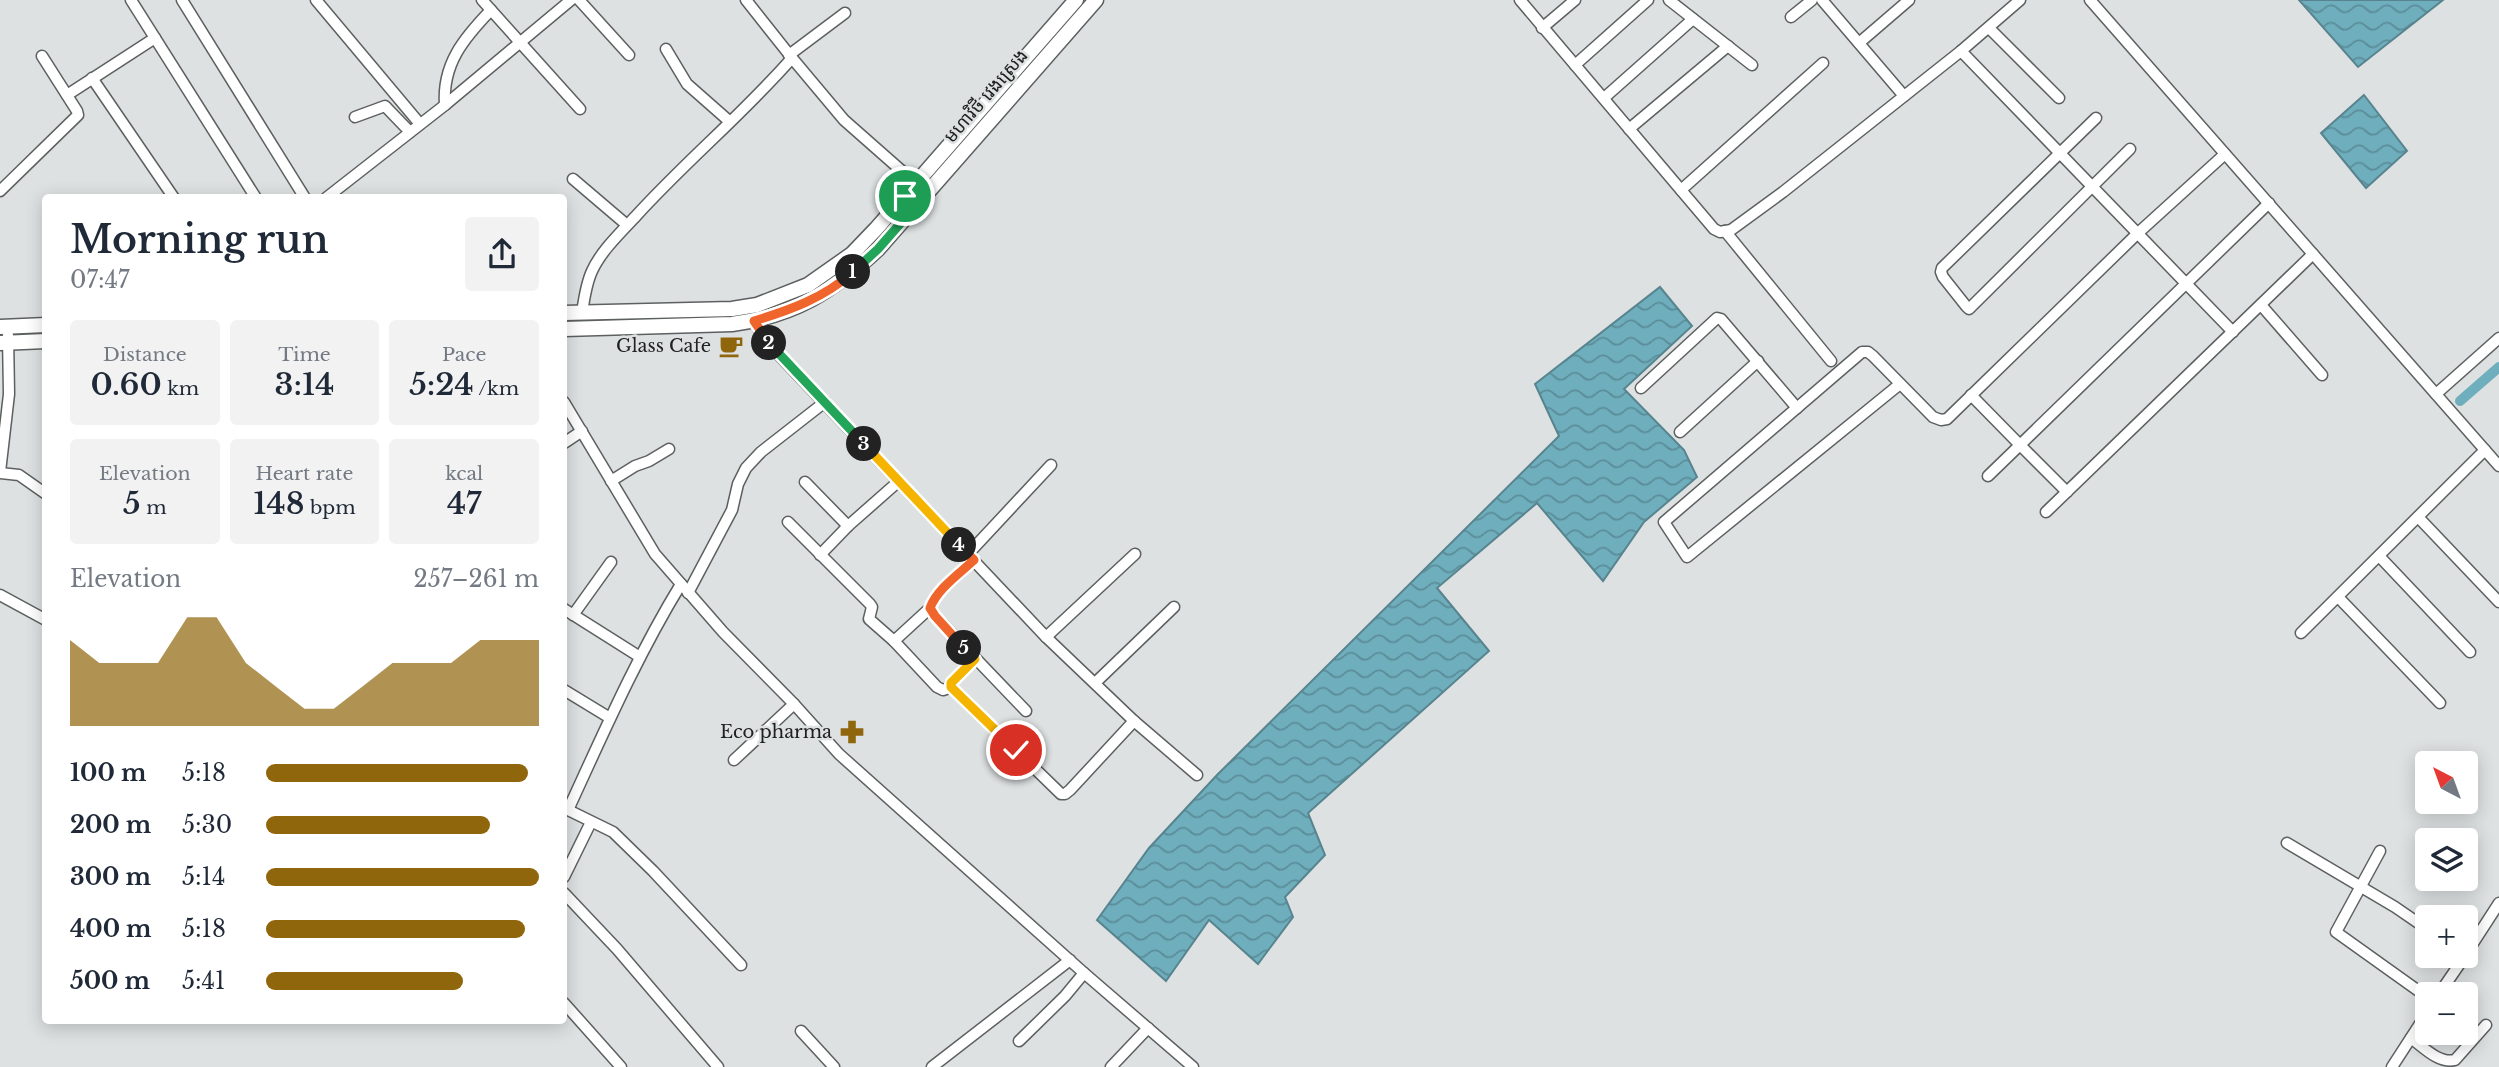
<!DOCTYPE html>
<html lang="en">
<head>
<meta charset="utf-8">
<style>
  body { margin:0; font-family:"Libre Baskerville","Noto Sans Khmer",serif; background:#f2f2f3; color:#1f2937; height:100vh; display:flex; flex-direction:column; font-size:26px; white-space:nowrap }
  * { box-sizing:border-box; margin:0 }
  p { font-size:23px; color:#747a83 }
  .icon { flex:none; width:38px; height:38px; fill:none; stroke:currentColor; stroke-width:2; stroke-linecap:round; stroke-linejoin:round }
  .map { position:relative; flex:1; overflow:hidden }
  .sheet { position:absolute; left:42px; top:194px; width:525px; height:830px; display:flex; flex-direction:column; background:#fff; border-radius:7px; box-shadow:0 4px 18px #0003 }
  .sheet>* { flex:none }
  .needle { width:46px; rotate:319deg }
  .controls { position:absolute; left:2415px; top:751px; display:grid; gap:14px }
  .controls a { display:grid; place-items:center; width:63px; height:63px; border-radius:7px; background:#fff; box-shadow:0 4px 18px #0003; font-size:35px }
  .pin { position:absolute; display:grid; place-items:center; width:60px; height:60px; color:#fff; margin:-30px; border:4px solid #fff; border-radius:50%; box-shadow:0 2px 7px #0007 }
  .km { position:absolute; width:35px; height:35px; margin:-18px; border-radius:50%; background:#222; color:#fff; font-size:19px; line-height:35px; text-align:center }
  .round { display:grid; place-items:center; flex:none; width:74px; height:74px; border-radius:7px; background:#f2f2f3 }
  .head { display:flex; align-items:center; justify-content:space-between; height:119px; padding:0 28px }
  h1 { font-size:38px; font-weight:600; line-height:52px }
  .stats { display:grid; grid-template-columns:repeat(3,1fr); gap:10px; height:119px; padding:7px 28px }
  .stats div { display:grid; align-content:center; border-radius:7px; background:#f2f2f3; text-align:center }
  .stats b { font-size:30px; font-weight:600 }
  .stats small { font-size:19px; font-weight:400 }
  .stats p { font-size:19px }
  .chart { height:196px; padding:14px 28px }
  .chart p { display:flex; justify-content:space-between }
  .chart svg { width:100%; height:126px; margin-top:7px; fill:#8f660b; opacity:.7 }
  ul { padding:0 28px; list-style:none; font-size:23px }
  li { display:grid; grid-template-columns:112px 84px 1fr; align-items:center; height:52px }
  li i { height:18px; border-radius:9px; background:#8f660b }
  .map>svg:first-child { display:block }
  .water { fill:url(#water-waves); stroke:#57848e; stroke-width:2 }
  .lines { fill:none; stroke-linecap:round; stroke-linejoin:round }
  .canal { stroke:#6faebd; stroke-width:10 }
  .minor-casing { stroke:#5d6060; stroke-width:13 }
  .major-casing { stroke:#5d6060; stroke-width:17 }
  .minor { stroke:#fff; stroke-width:10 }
  .major { stroke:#fff; stroke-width:14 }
  .split-1-casing { stroke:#fff; stroke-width:14 }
  .split-2-casing { stroke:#fff; stroke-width:14 }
  .split-3-casing { stroke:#fff; stroke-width:14 }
  .split-4-casing { stroke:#fff; stroke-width:14 }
  .split-5-casing { stroke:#fff; stroke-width:14 }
  .split-6-casing { stroke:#fff; stroke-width:14 }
  .split-1 { stroke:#22a559; stroke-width:9 }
  .split-2 { stroke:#f0652b; stroke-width:9 }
  .split-3 { stroke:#22a559; stroke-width:9 }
  .split-4 { stroke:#f5b400; stroke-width:9 }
  .split-5 { stroke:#f0652b; stroke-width:9 }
  .split-6 { stroke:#f5b400; stroke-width:9 }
  .labels { text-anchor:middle; stroke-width:5; stroke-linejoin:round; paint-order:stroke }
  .street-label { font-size:18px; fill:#202121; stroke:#dde1e2 }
  .poi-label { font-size:18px; fill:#202121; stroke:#dde1e2; text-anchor:end }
</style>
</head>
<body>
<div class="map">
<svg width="2499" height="1067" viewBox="0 0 2499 1067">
  <defs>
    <pattern id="water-waves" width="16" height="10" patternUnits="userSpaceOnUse" patternTransform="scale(1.75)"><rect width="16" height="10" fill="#6faebd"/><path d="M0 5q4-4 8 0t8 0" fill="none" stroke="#5b8d99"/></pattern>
  </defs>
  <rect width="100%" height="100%" fill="#dde1e2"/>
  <g class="water">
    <path d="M2299,0H2443L2358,67Z"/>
    <path d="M2364,95L2407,151L2366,188L2321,133Z"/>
    <path d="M1660,287L1692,326L1624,389L1684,450L1697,477L1644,522L1603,581L1537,503L1437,588L1489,651L1308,813L1325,855L1285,897L1293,917L1258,964L1209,920L1166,981L1097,920L1149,848L1217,775L1559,436L1535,384Z"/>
  </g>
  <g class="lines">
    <path class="canal" d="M2460,401L2499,367"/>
    <g class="minor-casing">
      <g id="minor">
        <path d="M131,0L256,198"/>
        <path d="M182,0L305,198"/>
        <path d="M316,0L420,124"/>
        <path d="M482,0L580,109"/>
        <path d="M579,0L629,55"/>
        <path d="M746,0L792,58L844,120L920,187"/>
        <path d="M1520,0L1714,229L1720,232L1731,230L1783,192L1961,51L2020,0"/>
        <path d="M1669,0L1752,65"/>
        <path d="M1822,0L1904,96"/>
        <path d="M2090,0L2499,466"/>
        <path d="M1791,17L1812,0"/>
        <path d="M1542,28L1575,0"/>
        <path d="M1989,28L2059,98"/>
        <path d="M1859,43L1909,0"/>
        <path d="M666,49L687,84L729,121"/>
        <path d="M1961,51L2233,332"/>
        <path d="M789,55L845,13"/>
        <path d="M1575,65L1648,0"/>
        <path d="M92,78L174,198"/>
        <path d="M67,95L155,38"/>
        <path d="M1604,98L1693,19"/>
        <path d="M445,105C442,64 464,38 491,10"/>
        <path d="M355,117L385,106L410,132"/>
        <path d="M2096,118L1942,268L1941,272L1943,277L1966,306L1969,309L1973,305L2130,149"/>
        <path d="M1629,129L1728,46"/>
        <path d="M573,179L627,225"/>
        <path d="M1681,190L1823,63"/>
        <path d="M0,191L78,115L77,111L42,56"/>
        <path d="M326,198L445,105L571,0"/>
        <path d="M1725,231L1831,361"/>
        <path d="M2261,305L2322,375"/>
        <path d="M582,313C584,299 586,284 592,271C601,251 621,232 636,216C686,161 743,114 792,58"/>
        <path d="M754,321L762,335L780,356L1046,637L1134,721L1197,775"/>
        <path d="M1900,384L1687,557L1664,522L1862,352H1868L1873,356L1933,417L1941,420L1947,419L2138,233L2225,154"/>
        <path d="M1641,388L1717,318L1721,319L1797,408"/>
        <path d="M2436,394L2499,338"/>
        <path d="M1971,395L2020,445L1988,476"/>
        <path d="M564,402L655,554L723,632L794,704L839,754L1084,973L1193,1067"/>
        <path d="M1680,432L1758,361"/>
        <path d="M564,443L582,431"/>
        <path d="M0,472L9,394L8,335"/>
        <path d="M0,473L19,475L46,494"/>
        <path d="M611,481L635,466L649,461L669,449"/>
        <path d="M805,482L848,526"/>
        <path d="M2067,492L2020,445L2269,203"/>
        <path d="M2046,512L2313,254"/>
        <path d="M2418,517L2499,602"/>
        <path d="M788,522L870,604L872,607L869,619L894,641L937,687L943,690L952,687"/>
        <path d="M968,554L1051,465"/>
        <path d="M820,555L848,526L899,481"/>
        <path d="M2379,556L2470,652"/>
        <path d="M974,560C959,574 937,589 930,608L935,616L1026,711"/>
        <path d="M688,593L732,510L738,484L746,468L761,452L825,402"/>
        <path d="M0,595L46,620"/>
        <path d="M2338,597L2440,703"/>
        <path d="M564,609L640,657"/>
        <path d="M573,615L611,562"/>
        <path d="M2301,633L2485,450"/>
        <path d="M1046,637L1135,554"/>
        <path d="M894,641L930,608"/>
        <path d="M975,659L951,683L953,689L1061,794H1065L1070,790L1134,721"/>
        <path d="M1095,683L1174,607"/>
        <path d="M564,690L610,718"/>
        <path d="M734,760L794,704"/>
        <path d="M564,808L613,832L653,871L741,965"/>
        <path d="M568,810C603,734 637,656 681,584"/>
        <path d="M2287,843L2395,907L2427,929"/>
        <path d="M2380,851L2336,932L2427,997"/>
        <path d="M564,877L591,822"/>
        <path d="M564,893L617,949L718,1067"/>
        <path d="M2466,954L2499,903"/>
        <path d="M2439,994L2465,956"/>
        <path d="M564,1003L621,1067"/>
        <path d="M801,1031L834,1067"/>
        <path d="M2411,1038C2423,1047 2439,1064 2455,1060L2486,1025"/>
        <path d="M1019,1041L1065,996L1084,973"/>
        <path d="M932,1067L1070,960"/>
        <path d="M1111,1067L1148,1028"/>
        <path d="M2392,1067L2427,1013"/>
      </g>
    </g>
    <g class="major-casing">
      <g id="major">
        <path d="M564,313L732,309L757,305L808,285L852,254L876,229L1076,0"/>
        <path d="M0,327L46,325"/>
        <path d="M564,329L732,324C796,315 831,292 878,249L1096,0"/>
        <path d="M0,343L46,341"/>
      </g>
    </g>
    <use href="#minor" class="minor"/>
    <use href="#major" class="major"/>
  </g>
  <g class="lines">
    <g class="split-1-casing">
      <path id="split-1" d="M853,272L878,249L927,193L916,184L905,196"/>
    </g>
    <g class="split-2-casing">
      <path id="split-2" d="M769,343L754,321C790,310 824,298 853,272"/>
    </g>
    <g class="split-3-casing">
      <path id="split-3" d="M769,343L864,444"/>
    </g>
    <g class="split-4-casing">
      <path id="split-4" d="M864,444L959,545"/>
    </g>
    <g class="split-5-casing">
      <path id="split-5" d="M959,545L974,560C959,574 937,589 930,608L935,616L964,648"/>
    </g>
    <g class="split-6-casing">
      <path id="split-6" d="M964,648L975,659L951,683V687L1016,750"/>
    </g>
    <use href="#split-1" class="split-1"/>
    <use href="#split-2" class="split-2"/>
    <use href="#split-3" class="split-3"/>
    <use href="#split-4" class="split-4"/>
    <use href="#split-5" class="split-5"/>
    <use href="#split-6" class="split-6"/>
  </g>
  <defs>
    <g id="cafe-bare" transform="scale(1.89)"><path d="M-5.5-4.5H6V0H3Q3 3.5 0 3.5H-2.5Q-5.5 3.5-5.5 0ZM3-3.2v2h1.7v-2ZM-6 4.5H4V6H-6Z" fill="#8f660b" stroke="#dde1e2" stroke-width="2.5" paint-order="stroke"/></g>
    <g id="pharmacy-bare" transform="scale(1.89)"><path d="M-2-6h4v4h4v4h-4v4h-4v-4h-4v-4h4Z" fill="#8f660b" stroke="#dde1e2" stroke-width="2.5" paint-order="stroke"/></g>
  </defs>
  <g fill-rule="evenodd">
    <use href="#cafe-bare" x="731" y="346"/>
    <use href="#pharmacy-bare" x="852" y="732"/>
  </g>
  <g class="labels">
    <g class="street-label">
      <text transform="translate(986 96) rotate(-49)" y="6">មហាវិថី វេងស្រេង</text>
    </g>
    <g class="poi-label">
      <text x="711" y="352">Glass Cafe</text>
      <text x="832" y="738">Eco pharma</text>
    </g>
  </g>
</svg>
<div class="controls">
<a><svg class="needle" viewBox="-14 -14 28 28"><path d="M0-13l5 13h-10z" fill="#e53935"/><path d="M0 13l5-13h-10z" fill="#747a83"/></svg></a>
<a><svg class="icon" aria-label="layers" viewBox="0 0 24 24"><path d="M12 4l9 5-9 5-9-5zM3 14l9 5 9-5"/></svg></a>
<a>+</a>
<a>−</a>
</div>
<div class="pin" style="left:905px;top:196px;background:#1e9e55"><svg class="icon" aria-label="arrive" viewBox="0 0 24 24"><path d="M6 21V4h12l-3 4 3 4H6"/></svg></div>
<div class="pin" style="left:1016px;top:750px;background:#d93025"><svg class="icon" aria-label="check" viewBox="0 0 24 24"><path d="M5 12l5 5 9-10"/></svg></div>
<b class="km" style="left:853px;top:272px">1</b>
<b class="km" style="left:769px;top:343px">2</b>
<b class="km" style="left:864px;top:444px">3</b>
<b class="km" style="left:959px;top:545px">4</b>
<b class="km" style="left:964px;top:648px">5</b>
<section class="sheet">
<div class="head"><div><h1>Morning run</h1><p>07:47</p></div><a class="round"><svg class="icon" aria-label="share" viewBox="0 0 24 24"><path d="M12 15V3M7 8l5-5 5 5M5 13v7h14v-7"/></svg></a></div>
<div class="stats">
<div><p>Distance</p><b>0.60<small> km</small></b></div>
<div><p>Time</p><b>3:14</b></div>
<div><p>Pace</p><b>5:24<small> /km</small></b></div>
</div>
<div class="stats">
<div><p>Elevation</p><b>5<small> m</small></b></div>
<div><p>Heart rate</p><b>148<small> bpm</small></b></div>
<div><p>kcal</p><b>47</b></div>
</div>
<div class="chart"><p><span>Elevation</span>257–261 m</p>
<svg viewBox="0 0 160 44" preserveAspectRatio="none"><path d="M0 44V14L10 22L20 22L30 22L40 6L50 6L60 22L70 30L80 38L90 38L100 30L110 22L120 22L130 22L140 14L150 14L160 14V44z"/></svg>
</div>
<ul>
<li><b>100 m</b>5:18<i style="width:96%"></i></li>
<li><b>200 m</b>5:30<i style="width:82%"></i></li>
<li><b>300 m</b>5:14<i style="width:100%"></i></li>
<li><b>400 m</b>5:18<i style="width:95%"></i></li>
<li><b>500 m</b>5:41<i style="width:72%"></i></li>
</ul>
</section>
</div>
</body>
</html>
